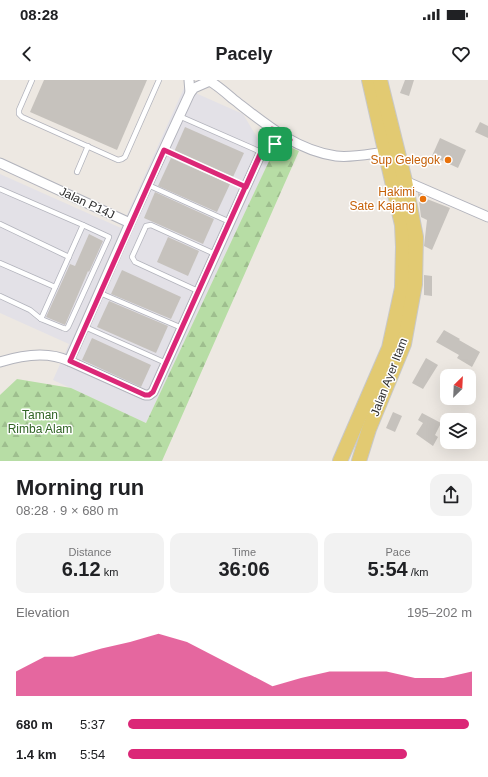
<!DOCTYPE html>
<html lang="en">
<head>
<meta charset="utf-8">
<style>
  body { margin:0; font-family:Arial,sans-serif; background:#f2f2f2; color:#202124; height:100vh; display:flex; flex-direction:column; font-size:15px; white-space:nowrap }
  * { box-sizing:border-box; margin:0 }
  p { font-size:13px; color:#757577 }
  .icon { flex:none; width:22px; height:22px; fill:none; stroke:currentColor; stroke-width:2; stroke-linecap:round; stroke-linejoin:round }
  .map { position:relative; height:381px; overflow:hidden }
  .side { display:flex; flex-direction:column; background:#fff; flex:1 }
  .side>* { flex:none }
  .needle { width:26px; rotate:24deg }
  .buttons { position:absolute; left:440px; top:289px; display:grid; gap:8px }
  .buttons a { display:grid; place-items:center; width:36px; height:36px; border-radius:8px; background:#fff; box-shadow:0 4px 16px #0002; font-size:20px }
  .pin { position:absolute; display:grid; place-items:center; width:34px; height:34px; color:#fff; margin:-17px; border-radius:8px; box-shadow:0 2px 6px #0006 }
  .round { display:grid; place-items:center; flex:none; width:42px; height:42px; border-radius:12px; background:#f2f2f2 }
  .summary { display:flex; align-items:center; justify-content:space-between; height:68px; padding:0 16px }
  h1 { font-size:22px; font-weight:700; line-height:30px }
  .metrics { display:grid; grid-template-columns:repeat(3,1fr); gap:6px; height:68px; padding:4px 16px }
  .metrics div { display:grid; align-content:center; border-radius:10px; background:#f2f2f2; text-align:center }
  .metrics b { font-size:20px; font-weight:700 }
  .metrics small { font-size:11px; font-weight:400 }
  .metrics p { font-size:11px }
  .chart { height:112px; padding:8px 16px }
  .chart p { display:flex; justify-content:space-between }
  .chart svg { width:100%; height:72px; margin-top:4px; fill:#db2777; opacity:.7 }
  ul { padding:0 16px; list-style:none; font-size:13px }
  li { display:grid; grid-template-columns:64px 48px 1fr; align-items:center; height:30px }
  li i { height:10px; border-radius:5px; background:#db2777 }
  .status { display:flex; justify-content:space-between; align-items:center; height:28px; padding:0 20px; background:#fff; direction:ltr }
  .status svg { height:11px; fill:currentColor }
  header { display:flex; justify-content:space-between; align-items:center; height:52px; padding:0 16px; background:#fff; font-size:18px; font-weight:700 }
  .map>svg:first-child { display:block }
  .industrial { fill:#e3e1e7 }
  .forest { fill:url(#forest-firs) }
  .building { fill:#c6c2bd }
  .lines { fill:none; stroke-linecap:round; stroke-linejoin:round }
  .service-casing { stroke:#b2b3bc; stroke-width:6 }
  .minor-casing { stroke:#b2b3bc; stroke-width:11 }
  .primary-casing { stroke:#c8c8c8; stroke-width:16 }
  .service { stroke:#fff; stroke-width:4.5 }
  .minor { stroke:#fff; stroke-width:9 }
  .primary { stroke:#e2ca72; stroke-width:14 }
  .route-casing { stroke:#fff; stroke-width:8 }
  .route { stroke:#db2777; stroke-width:5 }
  .food-dot { fill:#e8710a; stroke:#fff; stroke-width:1.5 }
  .labels { text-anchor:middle; stroke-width:3; stroke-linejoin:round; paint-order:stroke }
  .food-label { font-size:12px; fill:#c56008; stroke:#fff; text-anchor:end }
  .street-label { font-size:12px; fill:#2d2d2d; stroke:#fff }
  .park-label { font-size:12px; fill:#306424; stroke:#fff }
</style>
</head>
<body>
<div class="status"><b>08:28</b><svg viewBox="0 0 49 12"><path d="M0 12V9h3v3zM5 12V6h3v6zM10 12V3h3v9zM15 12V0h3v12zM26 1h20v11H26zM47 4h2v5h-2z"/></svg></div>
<header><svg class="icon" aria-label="back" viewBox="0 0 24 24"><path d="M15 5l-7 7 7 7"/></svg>Pacely<svg class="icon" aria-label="heart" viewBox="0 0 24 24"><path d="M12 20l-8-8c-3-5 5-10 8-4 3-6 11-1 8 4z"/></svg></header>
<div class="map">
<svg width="488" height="381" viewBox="0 0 488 381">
  <defs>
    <pattern id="forest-firs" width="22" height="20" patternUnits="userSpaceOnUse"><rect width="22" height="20" fill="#b7dda5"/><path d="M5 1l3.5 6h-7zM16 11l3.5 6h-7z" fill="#9ebe8e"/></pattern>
  </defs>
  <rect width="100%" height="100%" fill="#ede8e2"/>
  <path class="industrial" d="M184,8L243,34L270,79L146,343L53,300L69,264L0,233V94L121,148Z"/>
  <path class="forest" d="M290,67L299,71L162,381H0V315L17,299L71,308L146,343L270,79Z"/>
  <g class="building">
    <path d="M44,0H147L117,70L30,32Z"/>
    <path d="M405,0H414L409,16L400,13Z"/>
    <path d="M480,42L488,46V58L475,52Z"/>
    <path d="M185,47L244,73L233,97L174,72Z"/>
    <path d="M440,58L466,70L458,88L432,76Z"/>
    <path d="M171,78L230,104L217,132L158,106Z"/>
    <path d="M155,112L214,139L203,164L144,138Z"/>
    <path d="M418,113L426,117L427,119L450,128L432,170L424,166L427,140L421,137Z"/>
    <path d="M89,154L103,161L89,192L88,191L65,245L46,237L70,184L75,186Z"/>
    <path d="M168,157L199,171L188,196L157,182Z"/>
    <path d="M122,190L181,217L171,239L111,214Z"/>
    <path d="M424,195L432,196V216L424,215Z"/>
    <path d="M109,221L168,246L156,273L97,247Z"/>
    <path d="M444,250L460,259L459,260L480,272L472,287L457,278L459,275L436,262Z"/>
    <path d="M92,258L151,285L141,307L82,280Z"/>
    <path d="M426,278L438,285L423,309L412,303Z"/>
    <path d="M393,332L402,336L395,352L386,348Z"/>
    <path d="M422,333L441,343L435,355L438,357L433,366L416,354L423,343L418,340Z"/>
  </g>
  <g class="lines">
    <g class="service-casing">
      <g id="service">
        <path d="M32,0L19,30V34L22,37L118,80L122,79L125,77L159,0"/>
        <path d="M179,36L261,72H264L275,64L289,60"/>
        <path d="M163,71L246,107"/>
        <path d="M77,92L88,66"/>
        <path d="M148,105L230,142"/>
        <path d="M0,109L83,145L41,239"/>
        <path d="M0,144L69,177"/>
        <path d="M0,183L55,207"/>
        <path d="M198,211L135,182L132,177L146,146L151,145L215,174"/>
        <path d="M100,213L182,248"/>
        <path d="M0,216L30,230L41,239L63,248L66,249L68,247L109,157L83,145"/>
        <path d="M85,247L166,283"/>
      </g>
    </g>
    <g class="minor-casing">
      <g id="minor">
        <path d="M189,0L190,13"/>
        <path d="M208,0C217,5 225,12 233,19C264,43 295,70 336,76C352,78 369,74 385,72"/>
        <path d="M210,1L194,8L190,13L130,143L69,281L145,315H149L153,312L272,49"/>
        <path d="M0,83L130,143"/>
        <path d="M405,101L488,137"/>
        <path d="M0,282C22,275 48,271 69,281"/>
      </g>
    </g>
    <g class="primary-casing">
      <g id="primary">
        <path d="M340,381L389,268L402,208L403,167L402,145L369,0"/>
        <path d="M359,381L369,349L404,264L415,204L416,157L405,101L380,0"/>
      </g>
    </g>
    <use href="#service" class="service"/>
    <use href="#minor" class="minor"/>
    <use href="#primary" class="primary"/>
  </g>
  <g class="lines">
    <g class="route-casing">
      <path id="route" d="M275,64L264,72H261L166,283L153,312L149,315H145L70,281L164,70L246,107L272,49L290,60L275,64"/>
    </g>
    <use href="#route" class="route"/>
  </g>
  <g class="food-dot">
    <circle cx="448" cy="80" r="4"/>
    <circle cx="423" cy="119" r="4"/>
  </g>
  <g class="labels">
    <g class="food-label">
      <text x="440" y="84">Sup Gelegok</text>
      <text x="415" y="116">Hakimi<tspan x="415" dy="14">Sate Kajang</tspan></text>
    </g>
    <g class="street-label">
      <text transform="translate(87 123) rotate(25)" y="4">Jalan P14J</text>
      <text transform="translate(389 297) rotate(-69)" y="4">Jalan Ayer Itam</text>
    </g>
    <g class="park-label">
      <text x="40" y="339">Taman<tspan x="40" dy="14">Rimba Alam</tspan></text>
    </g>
  </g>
</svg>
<div class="buttons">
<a><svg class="needle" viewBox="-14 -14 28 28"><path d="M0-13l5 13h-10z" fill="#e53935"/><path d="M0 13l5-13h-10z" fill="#757577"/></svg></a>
<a><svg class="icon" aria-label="layers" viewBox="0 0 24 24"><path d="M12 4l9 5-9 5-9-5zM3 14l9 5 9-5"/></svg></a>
</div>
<div class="pin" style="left:275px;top:64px;background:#1e9e55"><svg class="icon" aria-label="arrive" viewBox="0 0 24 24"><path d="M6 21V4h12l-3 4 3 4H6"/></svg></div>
</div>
<section class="side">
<div class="summary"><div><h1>Morning run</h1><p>08:28 · 9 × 680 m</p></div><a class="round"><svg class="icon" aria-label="share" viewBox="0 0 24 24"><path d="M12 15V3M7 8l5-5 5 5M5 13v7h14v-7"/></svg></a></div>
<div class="metrics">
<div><p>Distance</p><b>6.12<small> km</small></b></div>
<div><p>Time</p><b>36:06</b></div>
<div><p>Pace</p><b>5:54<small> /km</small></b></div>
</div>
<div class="chart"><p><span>Elevation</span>195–202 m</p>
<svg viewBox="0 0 160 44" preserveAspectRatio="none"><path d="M0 44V29L10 20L20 20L30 15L40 11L50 6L60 11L70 20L80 29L90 38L100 33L110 29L120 29L130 29L140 33L150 33L160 29V44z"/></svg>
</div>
<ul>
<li><b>680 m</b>5:37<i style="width:99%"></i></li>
<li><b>1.4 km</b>5:54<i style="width:81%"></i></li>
</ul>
</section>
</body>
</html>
